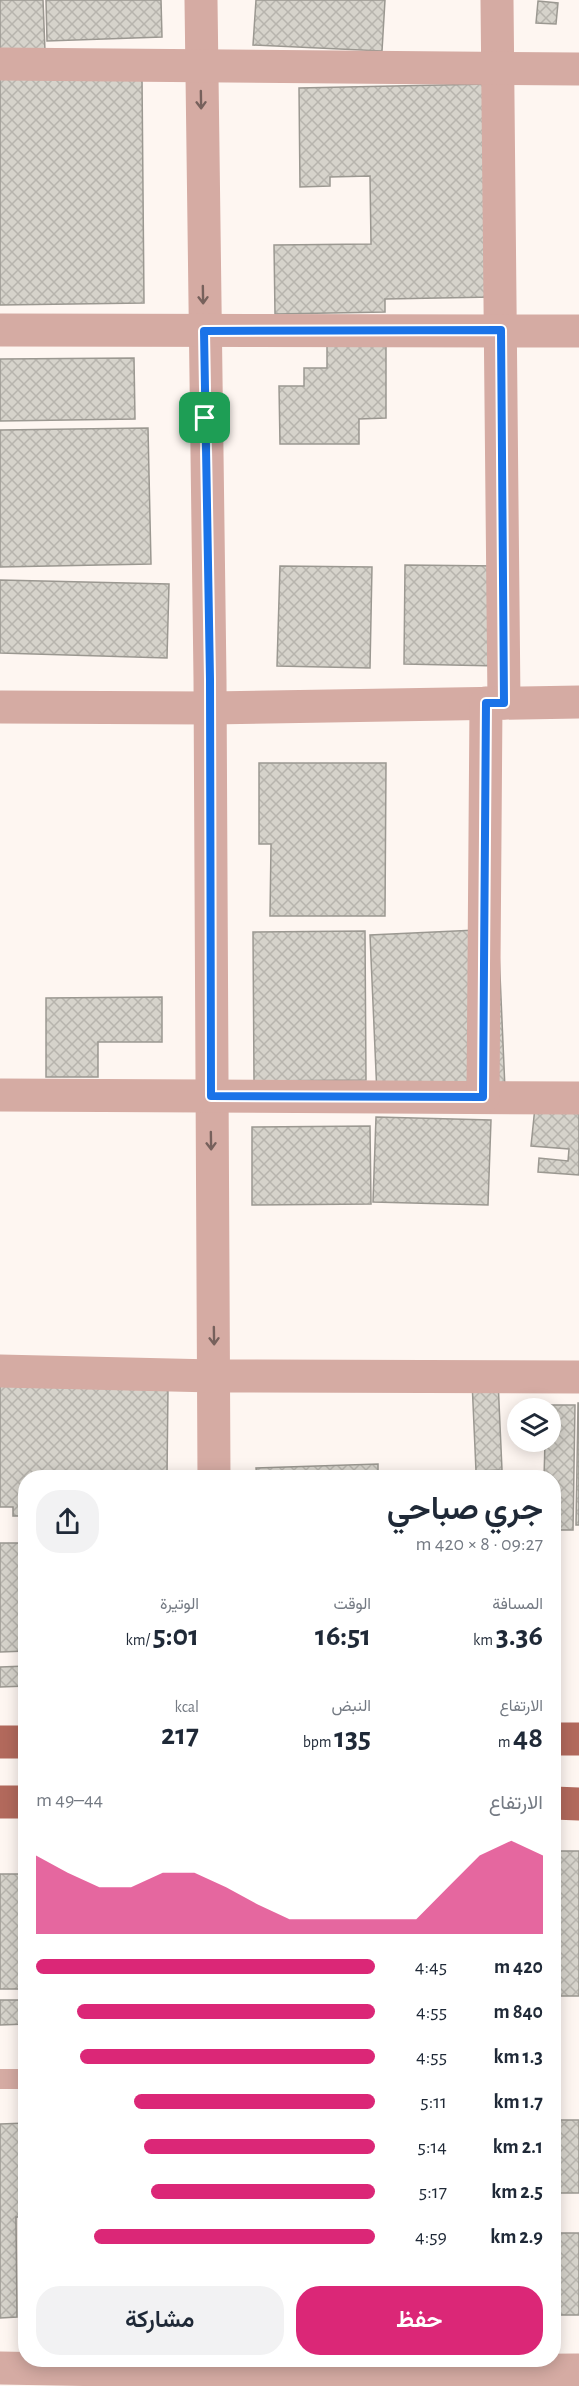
<!DOCTYPE html>
<html lang="ar">
<head>
<meta charset="utf-8">
<style>
  body { margin:0; font-family:"Alegreya Sans",Vazirmatn,sans-serif; background:#f2f2f3; color:#1f2937; direction:rtl; height:100vh; display:flex; flex-direction:column; font-size:22px; white-space:nowrap }
  * { box-sizing:border-box; margin:0 }
  p { font-size:20px; color:#747a83 }
  .icon { flex:none; width:33px; height:33px; fill:none; stroke:currentColor; stroke-width:2; stroke-linecap:round; stroke-linejoin:round }
  .map { position:relative; flex:1; overflow:hidden; direction:ltr }
  .side { position:absolute; left:18px; top:1470px; width:543px; height:897px; display:flex; flex-direction:column; background:#fff; border-radius:24px; box-shadow:0 3px 15px #0003; direction:rtl }
  .side>* { flex:none }
  .buttons { position:absolute; left:507px; top:1398px; display:grid; gap:12px }
  .buttons a { display:grid; place-items:center; width:54px; height:54px; border-radius:50%; background:#fff; box-shadow:0 3px 15px #0003; font-size:30px }
  .pin { position:absolute; display:grid; place-items:center; width:51px; height:51px; color:#fff; margin:-26px; border-radius:12px; box-shadow:0 3px 9px #0006 }
  .round { display:grid; place-items:center; flex:none; width:63px; height:63px; border-radius:24px; background:#f2f2f3 }
  .head { display:flex; align-items:center; justify-content:space-between; height:102px; padding:0 18px }
  h1 { font-size:33px; font-weight:600; line-height:45px }
  .figures { display:grid; grid-template-columns:repeat(3,1fr); gap:9px; height:102px; padding:6px 18px }
  .figures div { display:grid; align-content:center }
  .figures b { font-size:30px; font-weight:600 }
  .figures small { font-size:16px; font-weight:400 }
  .figures p { font-size:16px }
  .chart { height:168px; padding:12px 18px }
  .chart p { display:flex; justify-content:space-between }
  .chart svg { width:100%; height:108px; margin-top:6px; fill:#db2777; opacity:.7 }
  .button { display:flex; gap:12px; margin-top:auto; padding:12px 18px }
  .button a { flex:1; height:69px; border-radius:24px; background:#db2777; color:#fff; font-size:24px; font-weight:600; line-height:69px; text-align:center }
  .button a+a { background:#f2f2f3; color:#1f2937 }
  ul { padding:0 18px; list-style:none; font-size:20px }
  li { display:grid; grid-template-columns:96px 72px 1fr; align-items:center; height:45px }
  li i { height:15px; border-radius:8px; background:#db2777 }
  .map>svg:first-child { display:block }
  .building { fill:url(#building-cross-hatch); stroke:#9b9891; stroke-width:1.5 }
  .lines { fill:none; stroke-linecap:round; stroke-linejoin:round }
  .lane { stroke:#d5aba3; stroke-width:20 }
  .street { stroke:#d5aba3; stroke-width:33 }
  .primary { stroke:#b2695c; stroke-width:33 }
  .oneway { stroke:#77615c }
  .route-casing { stroke:#fff; stroke-width:12 }
  .route { stroke:#1a73e8; stroke-width:8 }
</style>
</head>
<body>
<div class="map">
<svg width="579" height="2386" viewBox="0 0 579 2386">
  <defs>
    <pattern id="building-cross-hatch" width="8" height="8" patternUnits="userSpaceOnUse" patternTransform="scale(1.5)"><rect width="8" height="8" fill="#d6d3cb"/><path d="M0 0l8 8M0 8l8-8" fill="none" stroke="#b7b4ad"/></pattern>
  </defs>
  <rect width="100%" height="100%" fill="#fef6f1"/>
  <g class="building">
    <path d="M0,0H43L45,51L0,53Z"/>
    <path d="M46,0H161L162,37L47,41Z"/>
    <path d="M256,0H385L382,51L253,45Z"/>
    <path d="M538,1L558,3L556,24L536,23Z"/>
    <path d="M142,77L144,303L0,305V79Z"/>
    <path d="M489,84L493,297L385,299V312L275,314L274,245L371,244L370,176L330,177V186L300,187L299,88Z"/>
    <path d="M386,342V418L359,419V444H280L279,386H304V368H327V343Z"/>
    <path d="M134,358L135,419L0,421V359Z"/>
    <path d="M148,428L151,564L0,567V430Z"/>
    <path d="M405,565L499,566L498,666L404,664Z"/>
    <path d="M280,566L372,567L370,668L277,666Z"/>
    <path d="M0,580L169,584L167,658L0,653Z"/>
    <path d="M259,763H386L385,916H270L271,844H259Z"/>
    <path d="M498,929L505,1089L377,1095L370,935Z"/>
    <path d="M365,931L366,1080L254,1081L253,932Z"/>
    <path d="M162,997V1042H98V1077H46V998Z"/>
    <path d="M535,1107H579V1175L538,1172L539,1158L568,1161L569,1149L531,1146Z"/>
    <path d="M376,1117L491,1120L488,1205L373,1202Z"/>
    <path d="M370,1126L371,1204L252,1205V1127Z"/>
    <path d="M498,1380L502,1470L476,1471L472,1381Z"/>
    <path d="M0,1386L168,1387L167,1478H26V1516H13V1507H0Z"/>
    <path d="M578,1403H579V1525H576Z"/>
    <path d="M545,1405H575L573,1530H554V1478H544L545,1442H550V1408H545Z"/>
    <path d="M378,1464V1478H257L256,1468Z"/>
    <path d="M0,1543H26V1651L0,1652Z"/>
    <path d="M26,1666V1686L0,1687V1667Z"/>
    <rect x="554" y="1851" width="25" height="145"/>
    <rect x="0" y="1874" width="26" height="115"/>
    <path d="M0,2000H26V2024L0,2025Z"/>
    <rect x="554" y="2120" width="25" height="73"/>
    <path d="M26,2123V2217H16L17,2317L0,2318V2124Z"/>
    <rect x="554" y="2233" width="25" height="82"/>
  </g>
  <g class="lines">
    <path class="lane" d="M0,2079H26"/>
    <g class="street">
      <path d="M201,0L210,679L214,1478"/>
      <path d="M497,0L504,703"/>
      <path d="M0,64L579,69"/>
      <path d="M0,330L579,331"/>
      <path d="M0,707L210,708L579,702"/>
      <path d="M0,1095L579,1098"/>
      <path d="M483,1097L486,703"/>
      <path d="M0,1371L214,1376L579,1377"/>
      <path d="M0,2368L223,2372L579,2370"/>
    </g>
    <g class="primary">
      <path d="M554,1739H579"/>
      <path d="M0,1742H26"/>
      <path d="M0,1802H26"/>
      <path d="M554,1803L579,1804"/>
    </g>
  </g>
  <defs><path id="oneway-shaft" d="M-6 0H5M1.5-3L5.5 0L1.5 3" fill="none" stroke-width="1.6" stroke-linecap="round" stroke-linejoin="round" transform="scale(1.5)"/></defs>
  <g class="oneway">
    <use href="#oneway-shaft" transform="translate(201 100) rotate(89)"/>
    <use href="#oneway-shaft" transform="translate(203 295) rotate(89)"/>
    <use href="#oneway-shaft" transform="translate(211 1141) rotate(89)"/>
    <use href="#oneway-shaft" transform="translate(214 1336) rotate(89)"/>
  </g>
  <g class="lines">
    <g class="route-casing">
      <path id="route" d="M501,330L504,703H486L483,1097L211,1096L210,679L204,331Z"/>
    </g>
    <use href="#route" class="route"/>
  </g>
</svg>
<div class="buttons">
<a><svg class="icon" aria-label="layers" viewBox="0 0 24 24"><path d="M12 4l9 5-9 5-9-5zM3 14l9 5 9-5"/></svg></a>
</div>
<div class="pin" style="left:205px;top:418px;background:#1e9e55"><svg class="icon" aria-label="arrive" viewBox="0 0 24 24"><path d="M6 21V4h12l-3 4 3 4H6"/></svg></div>
<section class="side">
<div class="head"><div><h1>جري صباحي</h1><p>09:27 · 8 × 420 m</p></div><a class="round"><svg class="icon" aria-label="share" viewBox="0 0 24 24"><path d="M12 15V3M7 8l5-5 5 5M5 13v7h14v-7"/></svg></a></div>
<div class="figures">
<div><p>المسافة</p><b>3.36<small> km</small></b></div>
<div><p>الوقت</p><b>16:51</b></div>
<div><p>الوتيرة</p><b>5:01<small> /km</small></b></div>
</div>
<div class="figures">
<div><p>الارتفاع</p><b>48<small> m</small></b></div>
<div><p>النبض</p><b>135<small> bpm</small></b></div>
<div><p>kcal</p><b>217</b></div>
</div>
<div class="chart"><p><span>الارتفاع</span>44–49 m</p>
<svg viewBox="0 0 160 44" preserveAspectRatio="none"><path d="M0 44V12L10 19L20 25L30 25L40 19L50 19L60 25L70 32L80 38L90 38L100 38L110 38L120 38L130 25L140 12L150 6L160 12V44z"/></svg>
</div>
<ul>
<li><b>420 m</b>4:45<i style="width:100%"></i></li>
<li><b>840 m</b>4:55<i style="width:88%"></i></li>
<li><b>1.3 km</b>4:55<i style="width:87%"></i></li>
<li><b>1.7 km</b>5:11<i style="width:71%"></i></li>
<li><b>2.1 km</b>5:14<i style="width:68%"></i></li>
<li><b>2.5 km</b>5:17<i style="width:66%"></i></li>
<li><b>2.9 km</b>4:59<i style="width:83%"></i></li>
</ul>
<div class="button"><a>حفظ</a><a>مشاركة</a></div>
</section>
</div>
</body>
</html>
